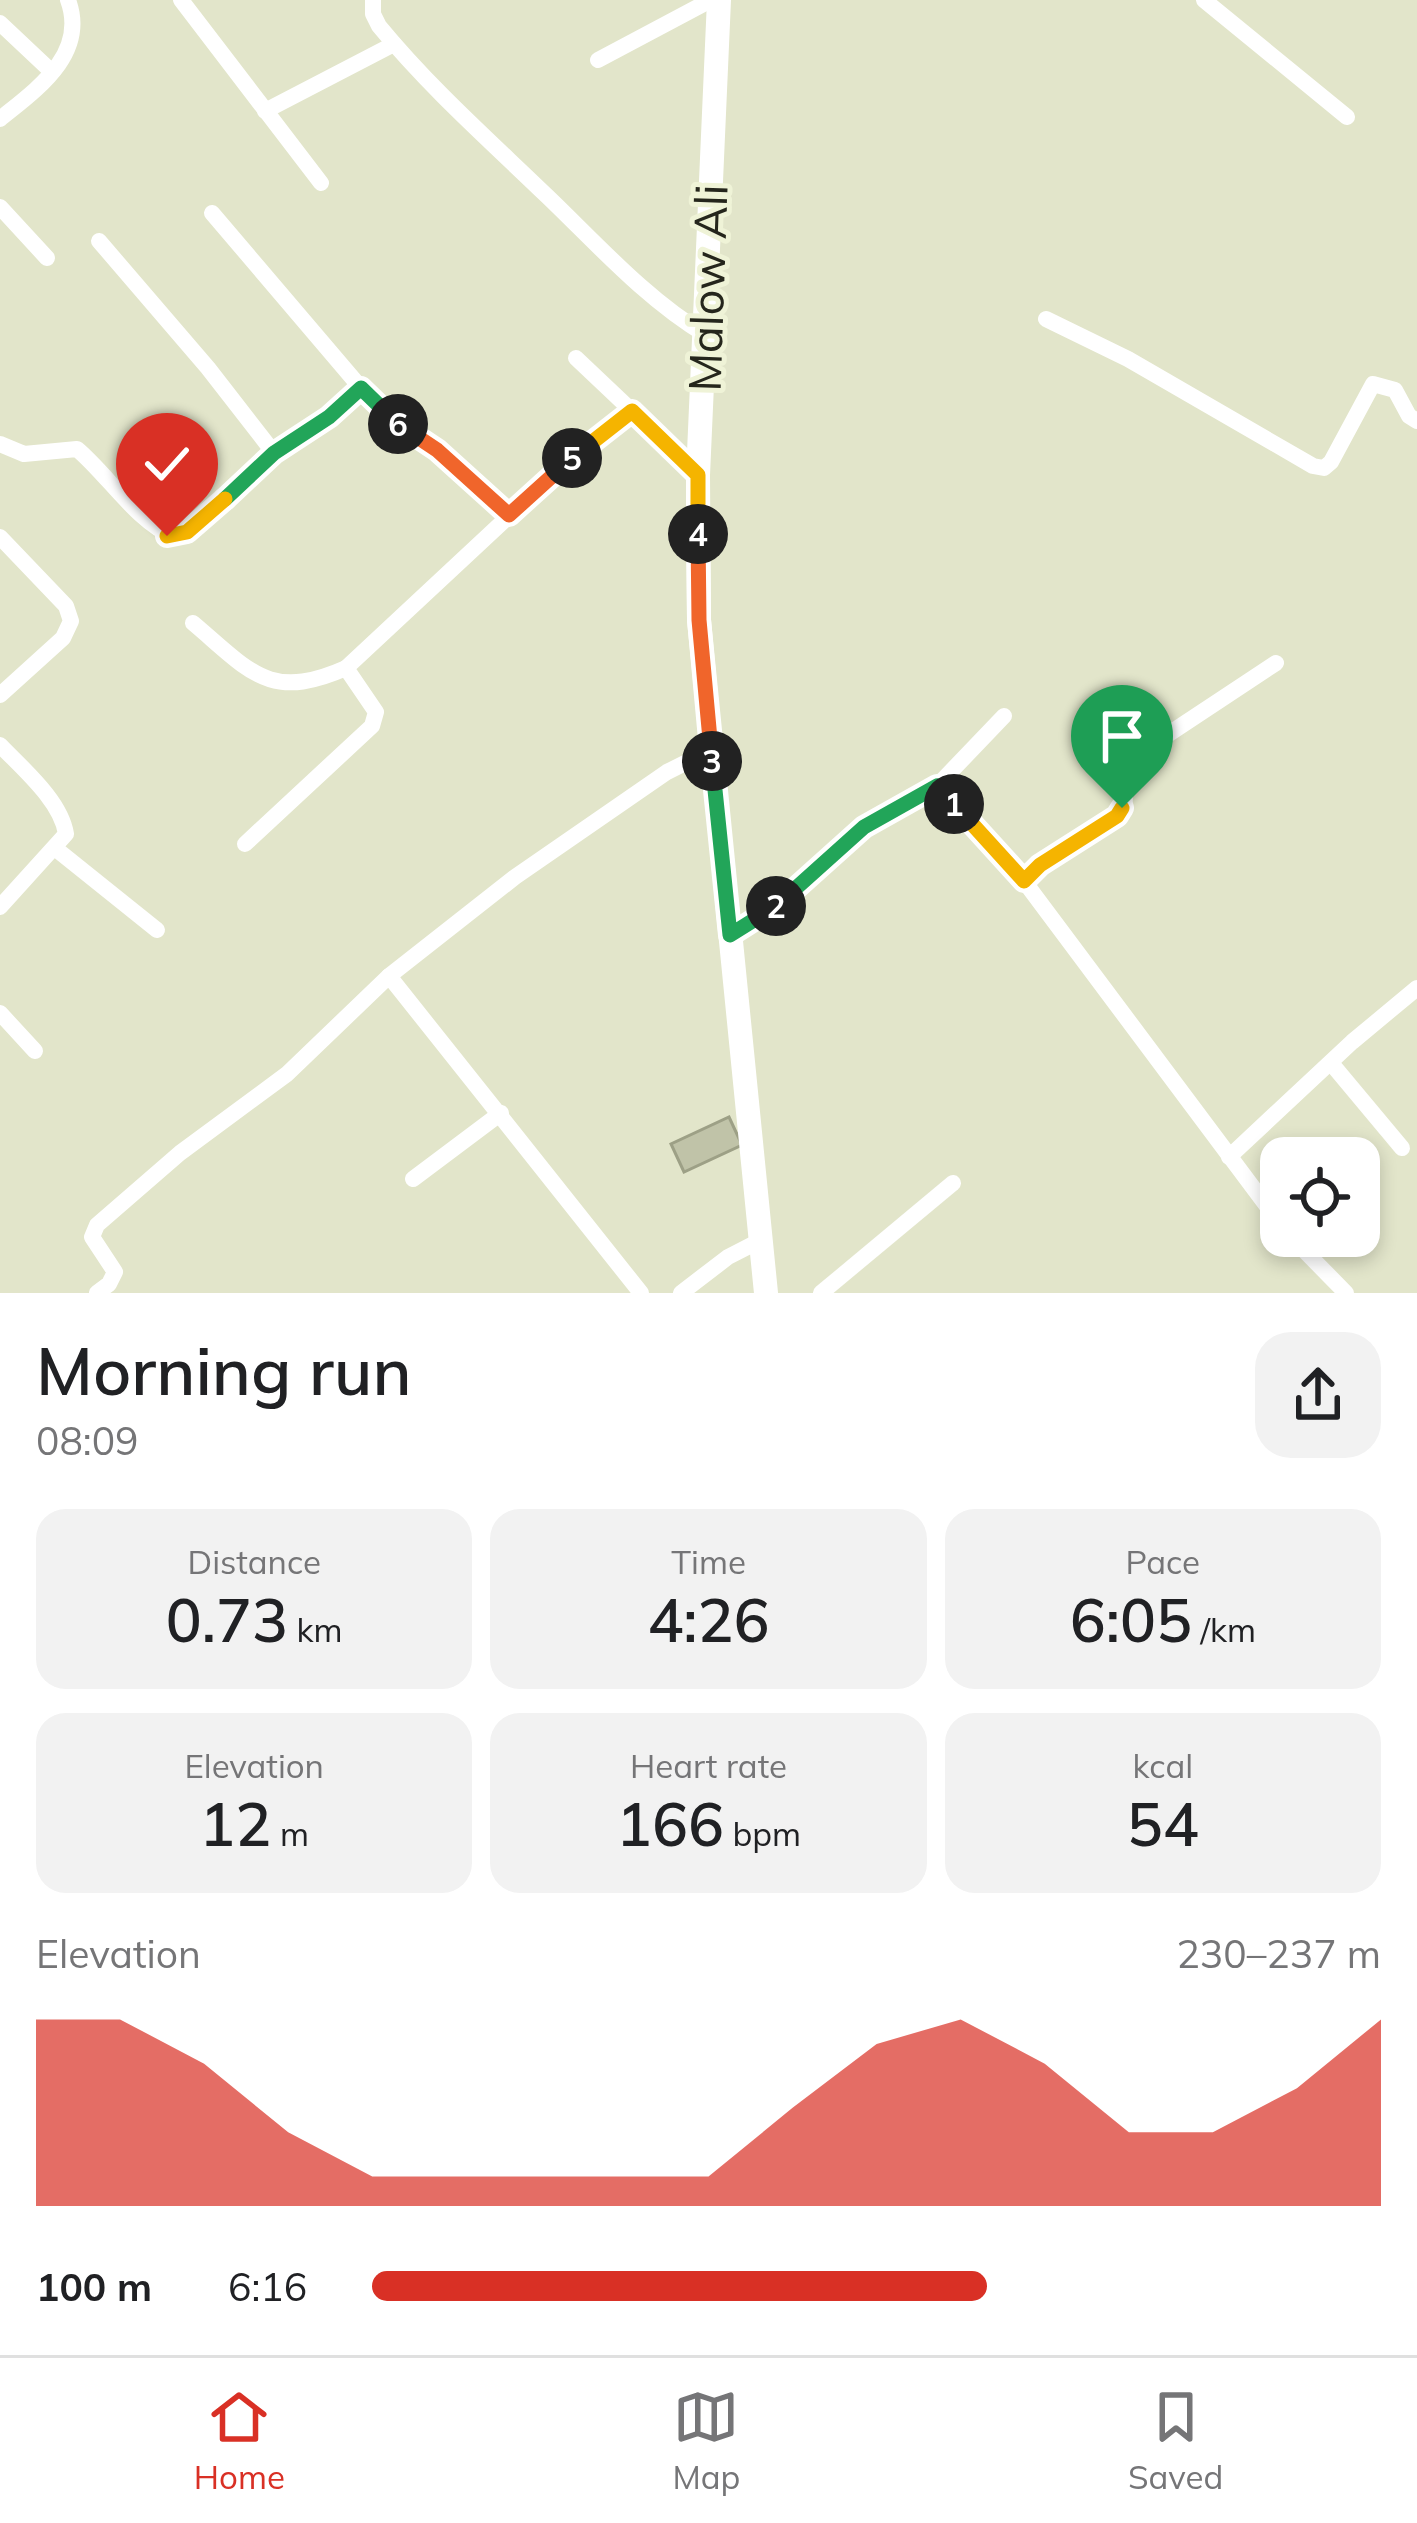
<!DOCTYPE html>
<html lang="en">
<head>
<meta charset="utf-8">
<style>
  body { margin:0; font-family:Mulish,sans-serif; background:#f2f2f2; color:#202124; height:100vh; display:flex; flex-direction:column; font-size:45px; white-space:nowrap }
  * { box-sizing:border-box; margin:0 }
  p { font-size:39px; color:#757577 }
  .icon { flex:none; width:66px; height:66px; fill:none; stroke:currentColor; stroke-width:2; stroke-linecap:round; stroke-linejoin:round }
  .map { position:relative; height:1293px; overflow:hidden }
  .side { display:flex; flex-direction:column; background:#fff; flex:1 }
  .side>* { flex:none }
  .fabs { position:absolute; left:1260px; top:1137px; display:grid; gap:24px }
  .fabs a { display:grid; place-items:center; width:120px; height:120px; border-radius:24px; background:#fff; box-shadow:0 6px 18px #0003; font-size:60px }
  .pin { position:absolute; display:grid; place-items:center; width:102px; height:102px; color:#fff; margin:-123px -51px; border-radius:50% 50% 50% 0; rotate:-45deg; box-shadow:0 0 12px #0007 }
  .pin .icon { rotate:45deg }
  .km { position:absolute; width:60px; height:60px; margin:-30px; border-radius:50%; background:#222; color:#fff; font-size:33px; line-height:60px; text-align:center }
  .round { display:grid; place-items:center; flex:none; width:126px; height:126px; border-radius:36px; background:#f2f2f2 }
  .summary { display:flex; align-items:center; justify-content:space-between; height:204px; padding:0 36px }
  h1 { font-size:66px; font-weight:600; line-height:90px }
  .figures { display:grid; grid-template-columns:repeat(3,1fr); gap:18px; height:204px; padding:12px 36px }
  .figures div { display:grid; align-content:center; border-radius:30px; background:#f2f2f2; text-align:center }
  .figures b { font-size:60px; font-weight:600 }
  .figures small { font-size:33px; font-weight:400 }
  .figures p { font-size:33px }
  .chart { height:336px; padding:24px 36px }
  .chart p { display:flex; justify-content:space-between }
  .chart svg { width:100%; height:216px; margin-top:12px; fill:#d93025; opacity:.7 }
  ul { padding:0 36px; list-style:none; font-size:39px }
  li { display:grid; grid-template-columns:192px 144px 1fr; align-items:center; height:90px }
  li i { height:30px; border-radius:15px; background:#d93025 }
  .tabs { display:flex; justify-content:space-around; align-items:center; height:168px; border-top:3px solid #e0e0e0; background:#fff; font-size:33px; color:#757577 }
  .tabs a { display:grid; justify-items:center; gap:6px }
  .tabs .active { color:#d93025 }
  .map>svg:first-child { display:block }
  .building { fill:#c0c3a8; stroke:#9da086; stroke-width:3 }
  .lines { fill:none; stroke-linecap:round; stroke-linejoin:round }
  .street { stroke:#fff; stroke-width:16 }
  .secondary { stroke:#fff; stroke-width:24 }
  .split-1-casing { stroke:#fff; stroke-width:24 }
  .split-2-casing { stroke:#fff; stroke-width:24 }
  .split-3-casing { stroke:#fff; stroke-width:24 }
  .split-4-casing { stroke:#fff; stroke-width:24 }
  .split-5-casing { stroke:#fff; stroke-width:24 }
  .split-6-casing { stroke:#fff; stroke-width:24 }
  .split-7-casing { stroke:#fff; stroke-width:24 }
  .split-8-casing { stroke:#fff; stroke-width:24 }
  .split-1 { stroke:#f5b400; stroke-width:15 }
  .split-2 { stroke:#22a559; stroke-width:15 }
  .split-3 { stroke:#22a559; stroke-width:15 }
  .split-4 { stroke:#f0652b; stroke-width:15 }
  .split-5 { stroke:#f5b400; stroke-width:15 }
  .split-6 { stroke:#f0652b; stroke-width:15 }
  .split-7 { stroke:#22a559; stroke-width:15 }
  .split-8 { stroke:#f5b400; stroke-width:15 }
  .labels { text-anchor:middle; stroke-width:10; stroke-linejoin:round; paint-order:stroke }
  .street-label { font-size:45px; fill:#25261c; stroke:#eff3d7 }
</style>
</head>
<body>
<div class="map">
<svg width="1417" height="1293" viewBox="0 0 1417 1293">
  <rect width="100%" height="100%" fill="#e2e5ca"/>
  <path class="building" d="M729,1117L742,1145L684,1172L671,1144Z"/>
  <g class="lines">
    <g class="street">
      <path d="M181,0L321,183"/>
      <path d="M373,0V14L379,26C430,88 490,141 547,196C597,244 647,300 706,335"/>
      <path d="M1204,0L1347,117"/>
      <path d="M0,23L52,72"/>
      <path d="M598,60L711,0"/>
      <path d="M265,111L394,44"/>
      <path d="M0,119C37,89 88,54 68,0"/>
      <path d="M0,207L47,258"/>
      <path d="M212,213L361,388"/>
      <path d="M1046,319L1128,359L1313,466L1324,468L1331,462L1373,384L1395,390L1409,416L1417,421"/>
      <path d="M576,358L632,411"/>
      <path d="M0,444L24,454L77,449C108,475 137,522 174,537L200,522L274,453L208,368L99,241"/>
      <path d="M274,453L329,417L361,388L387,417L437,450L509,515"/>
      <path d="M0,537L66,606L71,621L63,638L0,695"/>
      <path d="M193,623C250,671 269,702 346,668"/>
      <path d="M0,745C23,769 61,801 66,834L0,907"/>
      <path d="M937,786L1004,716"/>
      <path d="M245,844L372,726L376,712L346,668L596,435L632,411L698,475"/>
      <path d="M56,849L157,930"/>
      <path d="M1024,881C1043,861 1117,823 1124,805C1127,795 1123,786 1122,776L1137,755L1276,663"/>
      <path d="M730,935L793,894L864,827L937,786L1024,881L1281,1225"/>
      <path d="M389,976L641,1293"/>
      <path d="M0,1013L35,1051"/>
      <path d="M1331,1063L1402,1148"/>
      <path d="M1229,1157L1352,1042L1417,988"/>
      <path d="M413,1179L501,1113"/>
      <path d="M1290,1236L1346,1293"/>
      <path d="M97,1293L109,1284L115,1272L92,1237L97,1225L180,1153L287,1074L389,976L515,877L667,772L711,750"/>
      <path d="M681,1293L728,1257L761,1240"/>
      <path d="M821,1293L953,1183"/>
    </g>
    <path class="secondary" d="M719,0L698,475L699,620L766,1293"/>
  </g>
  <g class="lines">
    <g class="split-1-casing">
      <path id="split-1" d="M954,804L1024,881L1040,865L1117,816L1122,808"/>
    </g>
    <g class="split-2-casing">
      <path id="split-2" d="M776,906L864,827L937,786L954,804"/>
    </g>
    <g class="split-3-casing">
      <path id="split-3" d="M712,761L730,935L776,906"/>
    </g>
    <g class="split-4-casing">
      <path id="split-4" d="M698,534L699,620L712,761"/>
    </g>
    <g class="split-5-casing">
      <path id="split-5" d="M572,458L632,411L698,475V534"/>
    </g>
    <g class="split-6-casing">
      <path id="split-6" d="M398,424L437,450L509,515L572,458"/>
    </g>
    <g class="split-7-casing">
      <path id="split-7" d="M225,499L274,453L329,417L361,388L398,424"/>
    </g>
    <g class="split-8-casing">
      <path id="split-8" d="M167,536L187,532L225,499"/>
    </g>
    <use href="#split-1" class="split-1"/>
    <use href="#split-2" class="split-2"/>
    <use href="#split-3" class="split-3"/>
    <use href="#split-4" class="split-4"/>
    <use href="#split-5" class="split-5"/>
    <use href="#split-6" class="split-6"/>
    <use href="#split-7" class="split-7"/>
    <use href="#split-8" class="split-8"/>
  </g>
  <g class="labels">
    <g class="street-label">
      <text transform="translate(708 288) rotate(-88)" y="16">Malow Ali</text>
    </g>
  </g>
</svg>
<div class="fabs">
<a><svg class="icon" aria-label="locate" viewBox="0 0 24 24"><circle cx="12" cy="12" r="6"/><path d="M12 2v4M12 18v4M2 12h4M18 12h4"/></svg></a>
</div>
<div class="pin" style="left:1122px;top:808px;background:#1e9e55"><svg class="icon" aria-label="arrive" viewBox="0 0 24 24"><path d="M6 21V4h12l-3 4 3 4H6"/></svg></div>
<div class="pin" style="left:167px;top:536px;background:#d93025"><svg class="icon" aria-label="check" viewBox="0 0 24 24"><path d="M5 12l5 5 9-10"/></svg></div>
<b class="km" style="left:954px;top:804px">1</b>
<b class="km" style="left:776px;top:906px">2</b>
<b class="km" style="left:712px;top:761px">3</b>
<b class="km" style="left:698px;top:534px">4</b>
<b class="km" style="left:572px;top:458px">5</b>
<b class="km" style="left:398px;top:424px">6</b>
</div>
<section class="side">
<div class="summary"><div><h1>Morning run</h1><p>08:09</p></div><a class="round"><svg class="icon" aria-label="share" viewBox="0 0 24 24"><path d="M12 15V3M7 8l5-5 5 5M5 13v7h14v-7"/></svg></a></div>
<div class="figures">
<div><p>Distance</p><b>0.73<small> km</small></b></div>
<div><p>Time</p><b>4:26</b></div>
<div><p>Pace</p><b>6:05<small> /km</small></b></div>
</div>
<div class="figures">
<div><p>Elevation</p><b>12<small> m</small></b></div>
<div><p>Heart rate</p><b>166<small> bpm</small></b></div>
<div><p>kcal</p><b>54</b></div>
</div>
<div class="chart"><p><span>Elevation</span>230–237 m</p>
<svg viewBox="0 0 160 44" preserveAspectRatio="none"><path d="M0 44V6L10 6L20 15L30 29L40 38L50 38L60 38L70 38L80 38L90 24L100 11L110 6L120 15L130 29L140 29L150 20L160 6V44z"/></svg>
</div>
<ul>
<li><b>100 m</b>6:16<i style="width:61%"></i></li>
</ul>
</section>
<nav class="tabs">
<a class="active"><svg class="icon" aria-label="home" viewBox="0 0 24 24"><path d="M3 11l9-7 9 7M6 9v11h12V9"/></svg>Home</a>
<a><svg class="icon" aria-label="map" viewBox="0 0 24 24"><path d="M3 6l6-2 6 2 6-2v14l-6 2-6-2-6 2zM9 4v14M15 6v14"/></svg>Map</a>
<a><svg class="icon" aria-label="saved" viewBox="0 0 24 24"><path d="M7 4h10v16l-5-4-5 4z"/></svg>Saved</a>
</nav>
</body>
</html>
